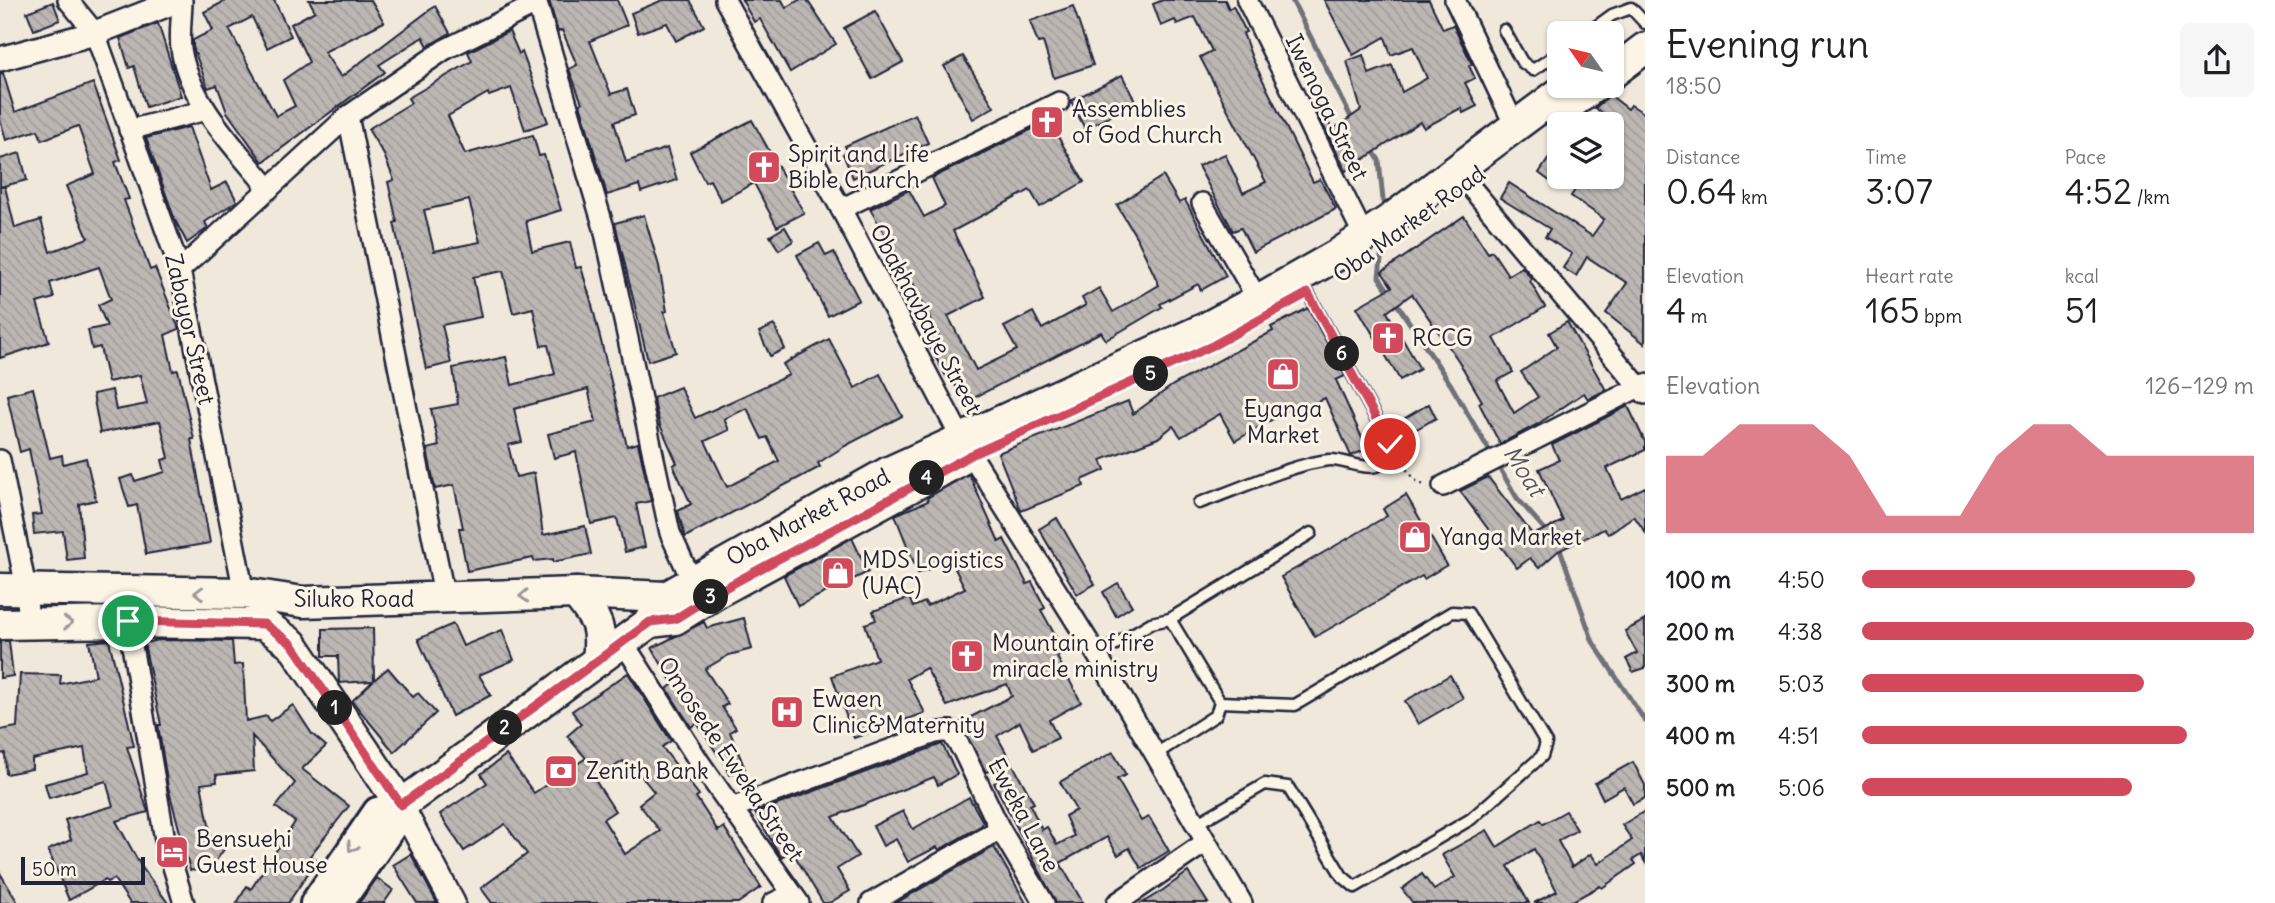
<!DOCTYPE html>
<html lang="en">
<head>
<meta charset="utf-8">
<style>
  body { margin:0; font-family:Delius,sans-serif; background:#f6f6f6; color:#202124; height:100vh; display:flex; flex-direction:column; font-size:26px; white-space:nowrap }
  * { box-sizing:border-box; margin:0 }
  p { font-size:23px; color:#757577 }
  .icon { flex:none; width:38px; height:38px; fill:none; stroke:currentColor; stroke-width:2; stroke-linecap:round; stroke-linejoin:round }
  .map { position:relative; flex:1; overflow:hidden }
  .side { display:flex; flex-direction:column; background:#fff; width:630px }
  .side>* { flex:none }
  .needle { width:46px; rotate:304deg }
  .controls { position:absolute; left:1547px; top:21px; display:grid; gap:14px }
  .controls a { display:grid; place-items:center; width:77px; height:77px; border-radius:10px; background:#fff; box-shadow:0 2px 5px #0004; font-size:35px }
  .scale { position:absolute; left:21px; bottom:18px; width:124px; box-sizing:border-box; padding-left:7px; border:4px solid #22223b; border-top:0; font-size:19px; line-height:24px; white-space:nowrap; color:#22223b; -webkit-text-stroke:5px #fcf5e5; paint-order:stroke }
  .pin { position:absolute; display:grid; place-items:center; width:60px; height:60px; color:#fff; margin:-30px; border:4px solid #fff; border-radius:50%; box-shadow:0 2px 7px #0007 }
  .km { position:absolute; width:35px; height:35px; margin:-18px; border-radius:50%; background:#222; color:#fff; font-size:19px; line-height:35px; text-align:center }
  .round { display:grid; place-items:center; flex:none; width:74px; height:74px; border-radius:10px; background:#f6f6f6 }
  .head { display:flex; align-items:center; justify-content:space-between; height:119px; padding:0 21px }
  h1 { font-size:38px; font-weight:600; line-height:52px }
  .stats { display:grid; grid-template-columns:repeat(3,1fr); gap:10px; height:119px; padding:7px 21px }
  .stats div { display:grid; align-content:center }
  .stats b { font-size:35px; font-weight:600 }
  .stats small { font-size:19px; font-weight:400 }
  .stats p { font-size:19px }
  .chart { height:196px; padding:14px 21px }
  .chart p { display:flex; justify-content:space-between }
  .chart svg { width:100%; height:126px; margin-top:7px; fill:#d1495b; opacity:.7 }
  ul { padding:0 21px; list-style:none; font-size:23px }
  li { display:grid; grid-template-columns:112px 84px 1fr; align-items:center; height:52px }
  li i { height:18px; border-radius:9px; background:#d1495b }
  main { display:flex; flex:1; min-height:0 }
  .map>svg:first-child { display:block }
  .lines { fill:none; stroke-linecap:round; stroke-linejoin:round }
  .stream { stroke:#716f79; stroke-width:5 }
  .building { fill:url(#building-back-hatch); stroke:#22223b; stroke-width:2; fill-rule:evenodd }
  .service-casing { stroke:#22223b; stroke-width:15 }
  .minor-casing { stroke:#22223b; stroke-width:24 }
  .tertiary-casing { stroke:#22223b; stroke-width:28 }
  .secondary-casing { stroke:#22223b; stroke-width:32 }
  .primary-casing { stroke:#22223b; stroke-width:35 }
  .path { stroke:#22223b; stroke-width:2.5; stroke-dasharray:2 5; stroke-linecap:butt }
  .service { stroke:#fcf5e5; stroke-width:10 }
  .minor { stroke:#fcf5e5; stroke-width:19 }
  .tertiary { stroke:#fcf5e5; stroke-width:23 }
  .secondary { stroke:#fcf5e5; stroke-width:26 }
  .primary { stroke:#fcf5e5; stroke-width:30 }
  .oneway { stroke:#9a9698 }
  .route-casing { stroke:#fff; stroke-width:14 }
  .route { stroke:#d1495b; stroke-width:9 }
  .labels { text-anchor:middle; stroke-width:6; stroke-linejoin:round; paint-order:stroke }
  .street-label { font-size:23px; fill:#22223b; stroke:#fcf5e5 }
  .poi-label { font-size:23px; fill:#22223b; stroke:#fcf5e5; text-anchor:start }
  .water-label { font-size:24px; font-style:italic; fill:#575564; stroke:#fcf5e5 }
</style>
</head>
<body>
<main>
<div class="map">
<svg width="1645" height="903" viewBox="0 0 1645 903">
  <defs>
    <pattern id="building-back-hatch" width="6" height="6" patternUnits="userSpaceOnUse" patternTransform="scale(1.75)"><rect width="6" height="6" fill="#bcb7b3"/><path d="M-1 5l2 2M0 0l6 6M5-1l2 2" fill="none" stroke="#a19d9b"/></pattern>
  </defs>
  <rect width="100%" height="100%" fill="#efe8db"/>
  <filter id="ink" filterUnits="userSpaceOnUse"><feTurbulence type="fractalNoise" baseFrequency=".0143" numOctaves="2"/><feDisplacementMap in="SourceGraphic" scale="14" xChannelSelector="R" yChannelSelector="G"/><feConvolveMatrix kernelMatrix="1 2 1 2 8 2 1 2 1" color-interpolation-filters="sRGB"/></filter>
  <g filter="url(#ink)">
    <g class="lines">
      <g class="stream">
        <path d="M1292,0L1353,121"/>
        <path d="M1372,149L1379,160L1384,210"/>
        <path d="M1383,240L1379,277L1451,385L1517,498L1548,533"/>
        <path d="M1559,546L1593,642L1645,721"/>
      </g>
    </g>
    <g class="building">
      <path d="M227,0H274L291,36L267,48L252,17L229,29L276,116L295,106L283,80L309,62L291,24L315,11L309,0H371L384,22L324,52L341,77L435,6L450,33L428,46L423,37L379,65L385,72L263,162L227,112L217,85L208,88L193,47V40L213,30L204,12Z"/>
      <path d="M549,0H617L627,25L590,41L611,94L627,89L635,115L614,122L626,162L667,148L677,180L641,192L639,185L607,195L580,104L582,103L569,69L577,65L562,30L558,32Z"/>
      <path d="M663,0H690L704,26L676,41L667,23L638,33L631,13Z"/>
      <path d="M742,0H782L786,8L799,0H807L836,44L790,72L760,19L754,22Z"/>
      <path d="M1163,0H1225L1229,9L1233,6L1246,32L1243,33L1252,58L1313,182L1320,179L1336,209L1253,252L1241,228L1233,231L1198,166L1225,154L1243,193L1266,182L1200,57L1212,51L1195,17L1177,24L1175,20L1161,26L1153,4Z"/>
      <path d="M1324,0H1429L1443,29L1453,25L1472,64L1469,66L1475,78L1465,83L1477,106L1463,113L1461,108L1424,128L1420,122L1346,171L1311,101L1314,99L1317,105L1320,104L1332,130L1361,110L1347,61L1363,55L1369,74L1392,65L1402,92L1427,78L1413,47L1391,55L1385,37L1353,55Z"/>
      <path d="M53,2L60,20L34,30L27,12Z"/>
      <path d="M1073,6L1093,65L1054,78L1043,42L1038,43L1030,21Z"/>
      <path d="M875,11L903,62L872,79L844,28Z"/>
      <path d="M158,23L181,96L146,107L134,66L129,68L120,38Z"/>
      <path d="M509,31L519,54L522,52L548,122L525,130L511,88L489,96L488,93L448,116L465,154L533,135L539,156L544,155L561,210L526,221L532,251L570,242L576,268L581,267L591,301L627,446L638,443L651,501L636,504L645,547L625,552L617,518L591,524L576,452L554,458L548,434L596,422L588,389L514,409L522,442L508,445L516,477L534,473L543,535L585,526L591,554L553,562V559L534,561L533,558L467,571L459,528H463L454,485L435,489L427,449L439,446L431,409L458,404L453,368L506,357L512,385L555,374L548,345L541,346L533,308L513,313L503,271L473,277L481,317L442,325L451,363L426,369L394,223L397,222L388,182L394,180L384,155L368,129L411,103L408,98L472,61L468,52ZM469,200L480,242L434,251L424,210Z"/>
      <path d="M963,56L994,107L973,119L944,66Z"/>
      <path d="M3,73L15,112L93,83L121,160L115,162L129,199L124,200L150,270L155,268L179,329L165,335L173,371L178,370L194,439H191L210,543L146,554L137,505L129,507L120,479L133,475L135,481L165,472L162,460L169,458L160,421L100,433L93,394L112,390L116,410L147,404L140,375L108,382L100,347L92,349L88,330L107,326L98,305L111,299L99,267L50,283L54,298L37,303L49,342L0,358V187H5L15,228L41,220L50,252L88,238L66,186L95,174L78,126L42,140L38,130L6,140L0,119V74Z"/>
      <path d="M1122,75L1136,103L1085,129L1071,101Z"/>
      <path d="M1610,95L1628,109L1631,105L1645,114V344L1606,313L1627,283L1587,257L1576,276L1563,268L1572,254L1545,237L1550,229L1500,198L1509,183L1592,236L1604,219L1571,196L1584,177H1612V134L1618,125L1595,108Z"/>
      <path d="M915,114L928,143L853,178L843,154L848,152L845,146Z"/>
      <path d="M752,120L804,213L777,227L754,183L721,201L710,180L705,182L690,152Z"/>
      <path d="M1049,121L1084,182L1040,207L1030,190L953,231L985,297L948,316L976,370L1017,350L1004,327L1033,312L1042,329L1086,305L1082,298L1099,288L1113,312L1159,285L1138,240L1117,205L1163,176L1179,203L1185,200L1226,276L1201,290L1198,284L1160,304L1162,307L1106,340L1101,332L964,403L951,376L947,378L927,342L939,336L913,283L870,209L909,190L924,217L945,206L932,178Z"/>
      <path d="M189,127L211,190L227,182L237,201L205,222L208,228L187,243L175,220L146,138Z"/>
      <path d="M1559,143V188L1539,173Z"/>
      <path d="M20,153L27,180L0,187V159Z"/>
      <path d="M644,215L659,266L667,311L664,312L676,352L648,361L615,223Z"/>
      <path d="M1464,216L1488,253L1492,251L1508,275L1522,267L1532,279L1530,281L1545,307L1494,338L1513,372L1497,381L1514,413L1538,397L1521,372L1557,347L1549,333L1567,322L1606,390L1588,399L1584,393L1538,424L1500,444L1479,403L1482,401L1458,360L1412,294L1387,312L1420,369L1400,380L1357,307L1392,287L1382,272Z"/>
      <path d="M785,227L793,241L779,250L770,236Z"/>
      <path d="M819,243L826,256L834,252L859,300L828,316L797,255Z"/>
      <path d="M1308,308L1345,376L1336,380L1367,449L1351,456L1325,398L1304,409L1301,403L1235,441L1220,414L1181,437L1173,426L1158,438L1101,460L1105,470L1082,480L1084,486L1021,511L998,453L1128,401L1133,414L1173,385L1273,331L1271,327Z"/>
      <path d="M774,325L785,349L770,356L759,332Z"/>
      <path d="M829,339L855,388L880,374L902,416L845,446L818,463L820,467L685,537L678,511L691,504L673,465L677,463L660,425L653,398L680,387L695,418L789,375L783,364ZM747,408L762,439L767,437L779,461L727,487L705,441L729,430L724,419Z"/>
      <path d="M33,388L50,458L62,455L63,464L86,458L96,500L79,504L84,558L67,560L63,531L34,534L32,515L42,514L29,449L20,452L7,395Z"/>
      <path d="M1429,404L1436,418L1413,431L1405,418Z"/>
      <path d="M1628,406L1645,442V450L1607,468L1621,499L1645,487V532L1634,516L1608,534L1604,529L1558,551L1539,568L1530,558L1517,568L1460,491L1488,477L1533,535L1563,521L1539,469L1559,460L1552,445Z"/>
      <path d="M969,474L999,542L1004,539L1027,584L1032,582L1045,608L1041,610L1065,653L1057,657L1081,702L1049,720L1058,738L1033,750L1020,722L997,736L1034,803L1030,805L1042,830L1047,827L1057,845L1074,836L1065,816L1076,810L1060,782L1113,752L1126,775L1117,779L1141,821L1149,817L1169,851L1141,868L1129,848L1118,855L1107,837L1060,863L1083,903H1056L994,783L1002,778L997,768L986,772L959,723L1012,696L1007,684L947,706L926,668L907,679L925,713L854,738L832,676L877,659L865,624L876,620L873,611L909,598L913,607L925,602L927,606L965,588L951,561L918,573L895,515L928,501L927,498Z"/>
      <path d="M1406,495L1447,565L1424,579L1422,576L1315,637L1281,577L1387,516L1383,509Z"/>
      <path d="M1057,518L1095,584L1077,594L1039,529Z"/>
      <path d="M852,538L868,572L798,606L784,576Z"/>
      <path d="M1118,583L1132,606L1116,616L1103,592Z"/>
      <path d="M744,618L752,649L729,655L705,669L728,704L722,707L736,728L730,732L745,769L729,775L721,753L718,755L697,723L691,727L667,689L673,684L652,648L704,622L707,628Z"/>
      <path d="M1645,620V668L1633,672L1626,659L1637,653L1625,631Z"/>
      <path d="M453,624L463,646L502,630L514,660L479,675L491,695L452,716L418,639Z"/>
      <path d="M373,628L374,680L388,668L413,697L418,693L436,713L394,752L352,701L373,681L339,683L338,656H323V629Z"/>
      <path d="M109,640L134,746L127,747L148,812L116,821L141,866L168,903H130L114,879L107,882L105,880L69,900L48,850L71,840L65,820L113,806L106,781L49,798L45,784L88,772L84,748L32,759V769L6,774L5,753L0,754V730L17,727L20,674L61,675L60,684L96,676L89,642Z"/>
      <path d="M159,640L232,641L234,665L243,664L246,721L267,716L270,721L293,705L312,734L326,746L302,769L349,806L310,856L317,860L288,903H237L247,886L251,889L295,822L276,807L295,783L252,736L254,771L216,775L217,782L201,784L211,835L225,848L208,872L190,870L168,787L158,725H161L144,643Z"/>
      <path d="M0,641H9L13,676L0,678Z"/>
      <path d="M628,673L671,741L662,747L699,795L696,797L718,831L724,827L761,887L738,903H492L481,888L527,854L505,824L464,851L440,814L487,783L481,774L506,755L534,793L586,758L567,736L581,724L572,711ZM623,761L630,770L634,767L654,792L639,804L660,831L625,854L603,819L615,811L595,780Z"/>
      <path d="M1450,675L1463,698L1418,724L1405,701Z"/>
      <path d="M942,744L957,774L938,785L934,777L833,817L858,856L837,869L850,891L829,903H823L792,851L781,857L755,813Z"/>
      <path d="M1633,762L1645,785V798L1633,804L1624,787L1603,799L1595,783Z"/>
      <path d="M969,797L983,822L982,825L939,850L937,847L908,862L896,839L883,846L873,826L903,811L913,829Z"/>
      <path d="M1566,811L1577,830L1558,841L1572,867L1591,854L1598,864L1632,840L1622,825L1645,811V862L1641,855L1633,860L1636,864L1602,888L1600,886L1569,903H1534L1557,891L1534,849L1508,866L1529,903H1413L1402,889L1422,874L1434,890L1455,877L1442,855L1487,830L1497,847L1540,820L1543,824Z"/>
      <path d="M994,847L1026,903H896Z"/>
      <path d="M411,854L437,903H417L393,865Z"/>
      <path d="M1188,872L1208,903H1142L1163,890Z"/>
      <path d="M0,873L18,903H0Z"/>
      <path d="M377,878L393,890L384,903H359Z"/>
    </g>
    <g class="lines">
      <g class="service-casing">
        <g id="service">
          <path d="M1504,30L1522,62L1533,70L1559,53"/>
          <path d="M1587,33L1612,15L1631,8L1645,23"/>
          <path d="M1199,503C1234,491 1295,463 1330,460C1349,459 1374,479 1392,455L1390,444L1308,293"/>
          <path d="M1170,619L1311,533"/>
          <path d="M1097,655L1151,623L1170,619L1220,702L1216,715L1156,754"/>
          <path d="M1196,824L1265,784L1288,787L1342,876L1355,887L1471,819L1542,756L1546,743L1468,613L1452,612L1295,705L1220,702"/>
        </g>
      </g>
      <g class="minor-casing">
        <g id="minor">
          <path d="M68,0L95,33L180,270L244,593"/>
          <path d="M182,0C182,15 179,33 181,49C190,104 236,148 269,189"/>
          <path d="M536,0L604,228L670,533L692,581"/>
          <path d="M725,0L841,209L962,440L1097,655L1242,903"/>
          <path d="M1247,0L1364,236"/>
          <path d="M1455,0L1515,126"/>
          <path d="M348,116L445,599"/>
          <path d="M129,130L206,110"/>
          <path d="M1468,184L1645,394"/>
          <path d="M1202,203L1258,300"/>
          <path d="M841,209L1059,102"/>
          <path d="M180,270L348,116L444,50L536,4"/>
          <path d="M0,460L26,588L29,624"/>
          <path d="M1443,486L1645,384"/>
          <path d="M128,622L165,840L184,903"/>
          <path d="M623,642L700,763L799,903"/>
          <path d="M732,808L935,733L950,731L963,751L1000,829L1044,903"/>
          <path d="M773,903L792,894"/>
          <path d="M871,903L1000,829"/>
          <path d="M1117,903L1206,842"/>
        </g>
      </g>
      <g class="tertiary-casing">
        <g id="tertiary">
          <path d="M0,59L95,33L179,0"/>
          <path d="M401,805L453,903"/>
        </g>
      </g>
      <g class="secondary-casing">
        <g id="secondary">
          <path d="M314,903L377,811L401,805"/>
          <path d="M340,903L393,826L401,805"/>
        </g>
      </g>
      <g class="primary-casing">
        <g id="primary">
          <path d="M1612,73L1645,48"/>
          <path d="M1558,113L1595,86"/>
          <path d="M0,589L244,593L303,602L576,593L666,597"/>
          <path d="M576,593C597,620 602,625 598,660"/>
          <path d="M650,622L675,619L721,590L958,461"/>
          <path d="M0,624L128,622L264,624L292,644L401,805L650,622L666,597L887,473L1206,328L1258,300L1337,255L1391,219L1569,86"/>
        </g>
      </g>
      <path class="path" d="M1402,464L1418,483L1425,485"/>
      <use href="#service" class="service"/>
      <use href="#minor" class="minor"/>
      <use href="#tertiary" class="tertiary"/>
      <use href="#secondary" class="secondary"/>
      <use href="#primary" class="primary"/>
    </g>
    <defs><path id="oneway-chevron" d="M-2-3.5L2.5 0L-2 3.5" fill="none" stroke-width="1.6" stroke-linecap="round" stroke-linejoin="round" transform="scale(1.75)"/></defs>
    <g class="oneway">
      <use href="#oneway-chevron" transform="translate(199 593) rotate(-179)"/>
      <use href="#oneway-chevron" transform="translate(524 596) rotate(177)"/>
      <use href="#oneway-chevron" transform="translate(68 623) rotate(-1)"/>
      <use href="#oneway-chevron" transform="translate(352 847) rotate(124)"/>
    </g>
  </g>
  <g class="lines" filter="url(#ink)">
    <g class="route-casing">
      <path id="route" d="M128,621L264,624L292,644L401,805L650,622L675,619L721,590L971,455L1214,345L1308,293L1390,444"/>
    </g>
    <use href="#route" class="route"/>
  </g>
  <defs>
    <g id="church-square" transform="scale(1.75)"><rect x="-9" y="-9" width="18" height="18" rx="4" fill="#d1495b" stroke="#fcf5e5"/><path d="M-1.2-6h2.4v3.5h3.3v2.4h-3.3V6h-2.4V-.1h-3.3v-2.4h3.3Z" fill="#fff"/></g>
    <g id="shop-square" transform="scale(1.75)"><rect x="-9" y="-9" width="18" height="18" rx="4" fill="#d1495b" stroke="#fcf5e5"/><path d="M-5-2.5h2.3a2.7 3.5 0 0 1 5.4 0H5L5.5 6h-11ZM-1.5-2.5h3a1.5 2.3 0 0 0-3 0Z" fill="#fff"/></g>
    <g id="hospital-square" transform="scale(1.75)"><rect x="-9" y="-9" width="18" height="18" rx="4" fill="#d1495b" stroke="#fcf5e5"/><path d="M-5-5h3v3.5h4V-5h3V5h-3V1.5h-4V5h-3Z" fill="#fff"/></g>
    <g id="bank-square" transform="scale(1.75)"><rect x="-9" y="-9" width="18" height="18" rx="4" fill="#d1495b" stroke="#fcf5e5"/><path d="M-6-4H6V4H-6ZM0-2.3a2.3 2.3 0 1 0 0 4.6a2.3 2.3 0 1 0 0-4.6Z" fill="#fff"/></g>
    <g id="hotel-square" transform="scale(1.75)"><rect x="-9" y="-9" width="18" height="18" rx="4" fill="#d1495b" stroke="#fcf5e5"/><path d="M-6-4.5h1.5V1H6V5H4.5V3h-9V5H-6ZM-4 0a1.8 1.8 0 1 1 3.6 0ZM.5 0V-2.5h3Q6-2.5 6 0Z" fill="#fff"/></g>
  </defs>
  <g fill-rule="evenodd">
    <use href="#church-square" x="1047" y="122"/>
    <use href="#church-square" x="764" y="167"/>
    <use href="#church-square" x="1388" y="338"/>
    <use href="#shop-square" x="1283" y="374"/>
    <use href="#shop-square" x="1415" y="537"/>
    <use href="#shop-square" x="838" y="573"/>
    <use href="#church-square" x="967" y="656"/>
    <use href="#hospital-square" x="787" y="712"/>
    <use href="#bank-square" x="561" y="771"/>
    <use href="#hotel-square" x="172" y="852"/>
  </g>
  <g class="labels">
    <g class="street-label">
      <text transform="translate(1327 107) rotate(64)" y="8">Iwenoga Street</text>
      <text transform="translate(1409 224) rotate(-36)" y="8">Oba Market Road</text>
      <text transform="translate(926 319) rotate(62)" y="8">Obakhavbaye Street</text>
      <text transform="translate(190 329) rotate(77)" y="8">Zabayor Street</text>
      <text transform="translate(808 517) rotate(-28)" y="8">Oba Market Road</text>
      <text x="354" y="607">Siluko Road</text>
      <text transform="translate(731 759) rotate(56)" y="8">Omosede Eweka Street</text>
      <text transform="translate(1024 815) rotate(62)" y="8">Eweka Lane</text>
    </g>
    <g class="poi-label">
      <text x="1072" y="117">Assemblies<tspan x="1072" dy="26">of God Church</tspan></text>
      <text x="788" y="162">Spirit and Life<tspan x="788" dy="26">Bible Church</tspan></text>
      <text x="1412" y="346">RCCG</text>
      <text x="1283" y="417" text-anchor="middle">Eyanga<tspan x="1283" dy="26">Market</tspan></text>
      <text x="1440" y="545">Yanga Market</text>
      <text x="862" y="568">MDS Logistics<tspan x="862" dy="26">(UAC)</tspan></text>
      <text x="992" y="651">Mountain of fire<tspan x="992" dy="26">miracle ministry</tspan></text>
      <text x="812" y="707">Ewaen<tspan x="812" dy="26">Clinic&amp;Maternity</tspan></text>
      <text x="586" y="779">Zenith Bank</text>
      <text x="196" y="847">Bensuehi<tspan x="196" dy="26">Guest House</tspan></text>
    </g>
    <g class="water-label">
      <text transform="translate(1524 471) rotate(57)" y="8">Moat</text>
    </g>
  </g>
</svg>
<div class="controls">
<a><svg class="needle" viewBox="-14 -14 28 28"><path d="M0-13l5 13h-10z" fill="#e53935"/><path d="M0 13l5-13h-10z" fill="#757577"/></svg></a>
<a><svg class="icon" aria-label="layers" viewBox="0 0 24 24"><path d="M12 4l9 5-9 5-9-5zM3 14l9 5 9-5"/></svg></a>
</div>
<div class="scale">50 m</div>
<div class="pin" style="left:128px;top:621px;background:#1e9e55"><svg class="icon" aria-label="arrive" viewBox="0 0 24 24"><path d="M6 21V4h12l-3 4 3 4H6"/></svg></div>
<div class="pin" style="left:1390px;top:444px;background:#d93025"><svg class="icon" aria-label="check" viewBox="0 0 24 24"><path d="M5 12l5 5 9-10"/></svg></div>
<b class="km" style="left:335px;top:708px">1</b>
<b class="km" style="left:505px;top:728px">2</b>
<b class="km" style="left:711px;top:597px">3</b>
<b class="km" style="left:927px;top:478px">4</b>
<b class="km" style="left:1151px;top:374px">5</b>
<b class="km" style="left:1342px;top:354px">6</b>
</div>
<section class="side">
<div class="head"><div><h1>Evening run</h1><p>18:50</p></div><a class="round"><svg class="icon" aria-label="share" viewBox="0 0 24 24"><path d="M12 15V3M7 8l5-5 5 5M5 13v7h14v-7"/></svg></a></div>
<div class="stats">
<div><p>Distance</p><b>0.64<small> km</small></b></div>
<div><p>Time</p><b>3:07</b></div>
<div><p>Pace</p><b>4:52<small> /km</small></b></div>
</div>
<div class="stats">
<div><p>Elevation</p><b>4<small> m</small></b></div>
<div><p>Heart rate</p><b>165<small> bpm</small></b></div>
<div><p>kcal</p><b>51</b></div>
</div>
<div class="chart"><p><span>Elevation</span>126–129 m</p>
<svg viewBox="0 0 160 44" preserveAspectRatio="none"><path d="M0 44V17L10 17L20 6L30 6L40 6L50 17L60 38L70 38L80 38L90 17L100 6L110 6L120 17L130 17L140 17L150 17L160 17V44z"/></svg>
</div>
<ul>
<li><b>100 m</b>4:50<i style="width:85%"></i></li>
<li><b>200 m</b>4:38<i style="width:100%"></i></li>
<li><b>300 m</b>5:03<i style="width:72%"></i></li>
<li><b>400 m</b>4:51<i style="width:83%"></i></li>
<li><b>500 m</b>5:06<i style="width:69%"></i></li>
</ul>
</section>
</main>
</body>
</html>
